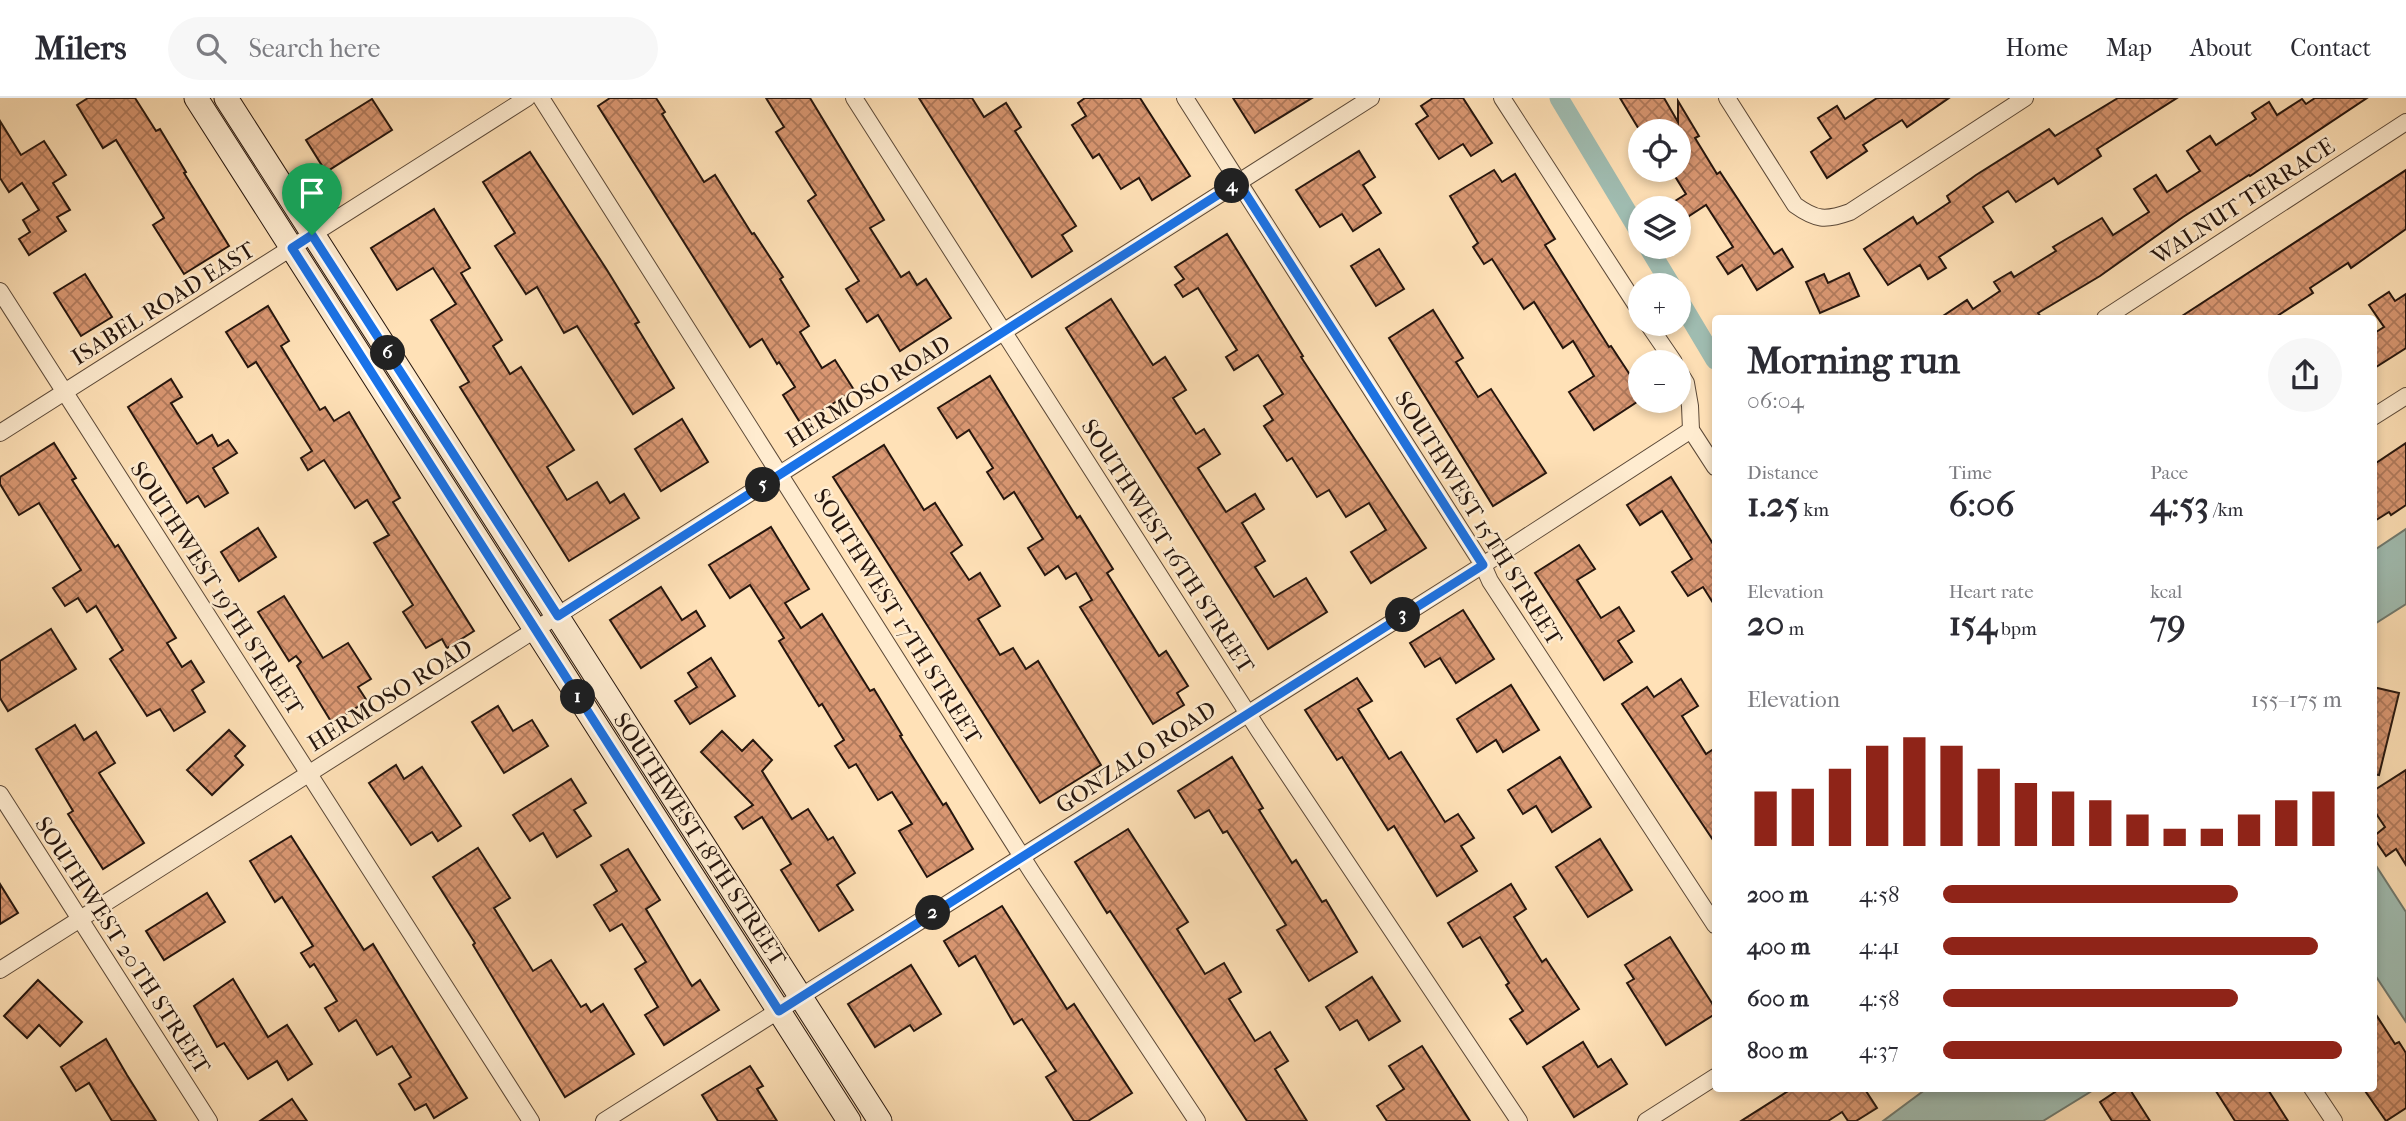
<!DOCTYPE html>
<html lang="en">
<head>
<meta charset="utf-8">
<style>
  body { margin:0; font-family:"IM FELL French Canon",serif; background:#f7f7f7; color:#2b2b33; height:100vh; display:flex; flex-direction:column; font-size:26px; white-space:nowrap }
  * { box-sizing:border-box; margin:0 }
  p { font-size:23px; color:#7c7c81 }
  .icon { flex:none; width:38px; height:38px; fill:none; stroke:currentColor; stroke-width:2; stroke-linecap:round; stroke-linejoin:round }
  .map { position:relative; flex:1; overflow:hidden }
  .details { position:absolute; left:1712px; top:217px; width:665px; height:777px; display:flex; flex-direction:column; background:#fff; border-radius:7px; box-shadow:0 4px 10px #0003 }
  .details>* { flex:none }
  .buttons { position:absolute; left:1628px; top:21px; display:grid; gap:14px }
  .buttons a { display:grid; place-items:center; width:63px; height:63px; border-radius:50%; background:#fff; box-shadow:0 4px 10px #0003; font-size:35px }
  .pin { position:absolute; display:grid; place-items:center; width:60px; height:60px; color:#fff; margin:-72px -30px; border-radius:50% 50% 50% 0; rotate:-45deg; box-shadow:0 0 7px #0007 }
  .pin .icon { rotate:45deg }
  .km { position:absolute; width:35px; height:35px; margin:-18px; border-radius:50%; background:#222; color:#fff; font-size:19px; line-height:35px; text-align:center }
  .round { display:grid; place-items:center; flex:none; width:74px; height:74px; border-radius:37px; background:#f7f7f7 }
  .overview { display:flex; align-items:center; justify-content:space-between; height:119px; padding:0 35px }
  h1 { font-size:38px; font-weight:800; line-height:52px }
  .figures { display:grid; grid-template-columns:repeat(3,1fr); gap:10px; height:119px; padding:7px 35px }
  .figures div { display:grid; align-content:center }
  .figures b { font-size:35px; font-weight:800 }
  .figures small { font-size:19px; font-weight:400 }
  .figures p { font-size:19px }
  .chart { height:196px; padding:14px 35px }
  .chart p { display:flex; justify-content:space-between }
  .chart svg { width:100%; height:126px; margin-top:7px; stroke:#8f2418; stroke-width:6 }
  ul { padding:0 35px; list-style:none; font-size:23px }
  li { display:grid; grid-template-columns:112px 84px 1fr; align-items:center; height:52px }
  li i { height:18px; border-radius:9px; background:#8f2418 }
  header { display:flex; align-items:center; gap:42px; box-sizing:border-box; height:98px; padding:0 35px; background:#fff; border-bottom:2px solid #e1e1e2 }
  header strong { font-size:33px }
  nav { display:flex; gap:38px; margin-inline-start:auto; font-size:24px }
  .search { width:490px; height:63px; background:#f7f7f7; display:flex; align-items:center; gap:18px; box-sizing:border-box; padding:0 24px; border-radius:38px; color:#7c7c81; font-size:26px }
  .map>svg:first-child { display:block }
  .water { fill:#a0bdb2; stroke:#6f7a70; stroke-width:2 }
  .lines { fill:none; stroke-linecap:round; stroke-linejoin:round }
  .canal { stroke:#a0bdb2; stroke-width:19 }
  .building { fill:url(#building-cross-hatch); stroke:#26160e; stroke-width:2 }
  .minor-casing { stroke:#5c4938; stroke-width:18 }
  .secondary-casing { stroke:#26160e; stroke-width:25 }
  .minor { stroke:#ffecd0; stroke-width:16 }
  .secondary { stroke:#ffecd0; stroke-width:23 }
  .route-casing { stroke:#fff; stroke-width:14 }
  .route { stroke:#1a73e8; stroke-width:9 }
  .labels { text-anchor:middle; stroke-width:5; stroke-linejoin:round; paint-order:stroke }
  .street-label { font-size:23px; fill:#26160e; stroke:#ffecd0 }
</style>
</head>
<body>
<header>
<strong>Milers</strong>
<div class="search"><svg class="icon" aria-label="search" viewBox="0 0 24 24"><circle cx="10" cy="10" r="6"/><path d="M15 15l6 6"/></svg>Search here</div>
<nav><a>Home</a><a>Map</a><a>About</a><a>Contact</a></nav>
</header>
<div class="map">
<svg width="2406" height="1023" viewBox="0 0 2406 1023">
  <defs>
    <pattern id="building-cross-hatch" width="8" height="8" patternUnits="userSpaceOnUse" patternTransform="scale(1.75)"><rect width="8" height="8" fill="#d99772"/><path d="M0 0l8 8M0 8l8-8" fill="none" stroke="#b07a5c"/></pattern>
  </defs>
  <rect width="100%" height="100%" fill="#ffe1b7"/>
  <filter id="stains"><feTurbulence type="fractalNoise" baseFrequency=".00286" numOctaves="4"/><feColorMatrix values="0 0 0 0 .2 0 0 0 0 .09 0 0 0 0 .02 0 0 0 .5 -.17"/></filter>
  <radialGradient id="worn" r=".72"><stop offset=".6" stop-color="#630" stop-opacity="0"/><stop offset="1" stop-color="#630" stop-opacity=".3"/></radialGradient>
  <g class="water">
    <path d="M2406,431V506L2373,527V453Z"/>
    <path d="M2373,763L2406,814V924L2373,874Z"/>
    <path d="M1926,991V990L2095,991L2043,1023H1883Z"/>
  </g>
  <g class="lines">
    <g class="canal">
      <path d="M1559,0L1640,135"/>
      <path d="M1648,149L1671,187"/>
      <path d="M1678,200L1715,262"/>
    </g>
  </g>
  <g class="building">
    <path d="M88,0H135L156,33L160,31L186,74L184,75L229,148L184,176L153,127L164,120L116,42L103,50L77,7Z"/>
    <path d="M610,0H656L665,14L662,16L704,84L715,77L752,136L754,135L783,179L780,181L809,228L800,234L822,270L835,262L854,292L801,326L783,297L795,289L779,264L777,266L762,241L750,249L598,8Z"/>
    <path d="M766,0H810L884,122L870,130L901,179L909,174L917,187L926,181L951,220L900,253L878,217L867,224L846,191L859,183L808,103L816,97L776,34L784,29Z"/>
    <path d="M919,0H972L984,19L1006,5L1021,29L1015,33L1076,128L1062,137L1072,153L1032,179Z"/>
    <path d="M1085,0H1140L1190,78L1152,102L1139,80L1121,91L1099,56L1093,60L1072,27L1086,18L1078,5Z"/>
    <path d="M1233,0H1312L1255,35Z"/>
    <path d="M1433,0H1463L1492,45L1471,58L1463,46L1439,61L1416,26L1428,18L1421,8Z"/>
    <path d="M1620,0H1664L1678,24V3L1699,38L1695,40L1717,76L1720,74L1774,156L1782,151L1793,169L1757,192L1742,167L1728,176L1717,159L1733,149L1706,107L1683,122L1678,110H1676L1672,105L1686,96L1671,72H1678V33H1640Z"/>
    <path d="M1877,0H1949L1907,29L1902,22L1863,47L1867,53L1827,80L1811,54L1831,40L1818,20L1837,8L1845,21Z"/>
    <path d="M2118,0H2177L2097,51L2101,58L2058,86L2054,80L2016,104L2008,93L1983,109L1993,124L1939,159L1946,170L1928,181L1920,167L1888,187L1864,151L1913,119L1917,126L1950,104L1947,98L1976,77L2049,31L2055,38Z"/>
    <path d="M2315,0H2367L2250,78L2249,77L2183,119L2100,178L2038,215L2042,220H1940L1967,202L1973,211L2000,193L1994,184L2011,174L2014,179L2056,153L2053,149L2102,120L2113,137L2149,114L2134,91L2156,77L2167,94L2200,73L2187,53L2210,38L2216,47L2256,21L2252,15L2269,4L2277,17L2302,1L2306,6Z"/>
    <path d="M372,1L392,32L326,74L306,42Z"/>
    <path d="M0,23L21,57L44,43L66,77L53,85L70,112L57,119L66,133L29,157L19,141L30,134L23,122L39,112L22,85L9,94L0,80Z"/>
    <path d="M1359,53L1375,79L1363,87L1381,115L1353,133L1342,116L1320,129L1296,92Z"/>
    <path d="M530,54L607,172L639,224L635,226L674,290L633,316L577,228L564,235L537,189L526,196L495,148L515,135L483,84Z"/>
    <path d="M1494,72L1502,84L1515,76L1555,141L1545,147L1609,249L1611,248L1640,292V302L1594,332L1569,294L1594,278L1573,243L1563,250L1534,204L1524,211L1492,161L1484,166L1473,149L1478,145L1450,98Z"/>
    <path d="M2406,72V131L2351,170L2348,165L2310,190L2313,195L2274,220H2179Z"/>
    <path d="M434,111L470,170L461,175L502,242L493,248L510,276L521,269L574,352L547,369L567,402L597,384L610,405L624,396L639,420L569,463L460,289L469,284L431,222L456,206L433,170L397,192L371,150Z"/>
    <path d="M1227,136L1303,258L1301,259L1426,450L1371,485L1351,454L1386,432L1369,405L1346,419L1329,392L1317,399L1292,360L1287,363L1264,328L1273,322L1264,308L1283,296L1258,257L1234,272L1226,259L1237,252L1198,190L1183,199L1175,187L1184,181L1175,169Z"/>
    <path d="M1379,151L1404,191L1376,208L1351,168Z"/>
    <path d="M1849,175L1859,198L1820,215L1806,184L1824,176L1828,185Z"/>
    <path d="M85,176L112,219L81,238L54,195Z"/>
    <path d="M2389,194L2395,203L2406,196V250L2373,271V236L2384,229L2369,207Z"/>
    <path d="M1111,201L1153,267L1165,259L1186,292L1173,300L1196,336L1204,331L1220,356L1198,370L1226,414L1255,396L1264,411L1242,425L1265,463L1255,469L1274,499L1306,480L1327,514L1268,551L1066,230Z"/>
    <path d="M268,208L289,243L281,248L320,312L325,309L334,323L349,314L400,400L393,404L474,533L447,550L442,541L426,550L403,514L413,507L374,445L389,437L367,402L355,410L324,362L308,372L301,360L312,353L256,264L248,269L226,234Z"/>
    <path d="M1433,212L1463,260L1456,264L1478,299L1491,291L1546,375L1493,408L1389,240Z"/>
    <path d="M990,278L1077,420L1080,418L1113,471L1107,475L1159,558L1166,553L1188,588L1177,595L1184,607L1153,626L1080,509L1092,502L1076,475L1066,481L1058,468L1045,477L1028,450L1043,441L1014,394L1004,401L987,374L993,370L969,332L957,340L938,310Z"/>
    <path d="M171,281L182,299L171,305L197,346L212,337L218,348L228,342L237,355L213,370L228,395L205,409L198,398L187,405L128,309Z"/>
    <path d="M682,321L708,364L661,393L635,351Z"/>
    <path d="M54,345L76,380L72,382L115,449L118,447L176,540L167,545L182,569L191,563L204,584L192,592L205,614L174,633L160,611L147,618L110,561L123,552L96,508L87,514L78,500L65,508L53,490L81,472L39,405L19,417L0,386V379Z"/>
    <path d="M2406,345V407L2391,417L2389,414L2373,424V367Z"/>
    <path d="M884,347L924,412L935,405L962,447L951,455L969,482L980,475L1000,508L978,521L1000,557L1013,550L1026,571L1038,563L1101,667L1040,705L833,379Z"/>
    <path d="M1671,379L1715,449V508L1703,489L1688,498L1672,474L1692,461L1662,413L1640,427L1627,407Z"/>
    <path d="M771,429L809,491L785,505L801,530L822,516L870,593L874,591L902,637L900,638L943,707L946,705L973,751L927,779L899,733L912,726L892,694L878,702L856,666L849,670L835,648L844,642L822,606L819,608L779,543L784,540L750,487L730,500L709,467Z"/>
    <path d="M258,430L276,459L239,483L221,454Z"/>
    <path d="M1579,447L1595,471L1577,482L1601,520L1619,509L1634,533L1618,543L1632,564L1604,582L1535,475Z"/>
    <path d="M661,489L682,522L696,513L705,528L641,570L610,522Z"/>
    <path d="M284,498L323,560L348,545L371,581L358,589L367,603L332,625L297,568L301,564L296,558L289,563L258,514Z"/>
    <path d="M1463,512L1494,561L1456,585L1440,560L1425,569L1410,545Z"/>
    <path d="M51,531L76,571L8,613L0,600V563Z"/>
    <path d="M711,560L735,598L690,626L675,603L697,589L688,575Z"/>
    <path d="M1357,580L1372,603L1358,611L1389,661L1401,654L1445,724L1458,716L1474,740L1461,748L1477,773L1437,798L1394,728L1388,732L1342,659L1337,662L1305,612Z"/>
    <path d="M1681,581L1698,608L1682,618L1706,656L1715,650V745L1622,606L1647,589L1654,599Z"/>
    <path d="M1511,587L1539,632L1503,654L1496,642L1477,654L1457,621Z"/>
    <path d="M2373,589L2399,595L2379,677L2373,676Z"/>
    <path d="M498,608L513,633L532,622L548,648L504,675L472,624Z"/>
    <path d="M75,627L84,642L96,634L115,665L99,675L144,745L103,771L68,716L73,713L36,651Z"/>
    <path d="M229,632L245,648L235,658L243,667L212,697L187,672Z"/>
    <path d="M722,633L742,653L753,642L772,662L762,673L792,721L808,711L828,742L833,739L855,775L837,787L853,812L819,833L781,772L791,766L762,719L743,731L735,719L753,707L701,654Z"/>
    <path d="M1232,659L1263,710L1259,712L1292,765L1296,762L1322,804L1326,802L1357,854L1309,883L1277,832L1286,827L1227,733L1223,735L1209,712L1195,720L1178,693Z"/>
    <path d="M1560,659L1591,709L1552,734L1536,708L1523,716L1508,692Z"/>
    <path d="M396,667L404,681L422,669L461,728L438,743L432,734L411,747L369,685Z"/>
    <path d="M2406,672V767L2396,751L2386,758L2373,739L2385,729L2373,711V693Z"/>
    <path d="M571,681L586,705L574,712L591,738L557,759L543,735L530,743L513,717Z"/>
    <path d="M1128,731L1188,824L1177,831L1205,876L1224,865L1241,894L1229,901L1255,943L1270,934L1288,963L1275,971L1307,1023H1247L1110,813L1107,815L1075,764Z"/>
    <path d="M291,738L364,852L373,846L467,1000L434,1020L426,1006L415,1012L399,986L411,979L392,948L377,957L356,922L339,933L325,910L337,903L314,866L310,869L301,855L313,848L282,799L275,804L250,763Z"/>
    <path d="M1600,741L1632,792L1588,819L1556,769Z"/>
    <path d="M478,750L510,800L494,810L533,873L551,862L581,909L586,906L591,914L603,906L634,956L565,999L473,847L475,845L433,779Z"/>
    <path d="M628,751L660,802L646,811L692,888L700,882L719,912L664,947L645,917L658,909L635,871L646,864L622,826L610,833L594,807L617,793L601,767Z"/>
    <path d="M0,786L18,815L0,826Z"/>
    <path d="M1511,786L1526,811L1514,819L1542,864L1546,861L1579,911L1527,946L1510,921L1523,913L1506,887L1509,885L1480,839L1463,849L1448,825Z"/>
    <path d="M207,795L225,824L164,862L146,833Z"/>
    <path d="M1002,808L1067,911L1074,906L1132,995L1088,1023H1074L1046,979L1056,973L1022,921L1014,926L975,858L959,868L944,843Z"/>
    <path d="M1670,839L1715,910V916L1666,947L1627,885L1634,881L1625,867Z"/>
    <path d="M911,867L941,916L914,933L910,927L875,949L848,906Z"/>
    <path d="M1372,879L1400,923L1369,942L1357,922L1340,932L1326,909Z"/>
    <path d="M233,881L268,939L287,927L312,966L288,982L277,963L248,981L224,945L217,949L194,908Z"/>
    <path d="M38,882L82,924L60,948L39,927L27,940L4,918Z"/>
    <path d="M2373,912L2395,946L2399,944L2406,955V1010L2386,1023L2363,990H2373Z"/>
    <path d="M106,941L127,977L156,1023H112L89,985L76,993L61,969Z"/>
    <path d="M1583,944L1598,969L1611,961L1627,986L1574,1019L1543,969Z"/>
    <path d="M1422,948L1470,1023H1387L1377,1008L1404,991L1389,968Z"/>
    <path d="M750,968L763,988L757,991L777,1023H718L702,997Z"/>
    <path d="M1793,990H1864L1877,1010L1856,1023H1848L1842,1014L1828,1023H1741Z"/>
    <path d="M2121,990H2129L2150,1023H2112L2100,1004Z"/>
    <path d="M2214,990H2267L2288,1023H2235Z"/>
    <path d="M292,1001L307,1023H260Z"/>
  </g>
  <g class="lines">
    <g class="minor-casing">
      <g id="minor">
        <path d="M541,0L1033,776L1197,1023"/>
        <path d="M854,0L1259,633L1519,1023"/>
        <path d="M1185,0L1483,467L1490,483L1715,827"/>
        <path d="M1502,0L1640,213"/>
        <path d="M1727,0L1795,107C1816,122 1825,123 1850,114L2025,0"/>
        <path d="M0,193L531,1023"/>
        <path d="M2105,220L2406,24"/>
        <path d="M1648,226L1674,264"/>
        <path d="M1678,272L1686,285L1690,308L1691,332L1715,369"/>
        <path d="M2373,319L2406,298"/>
        <path d="M0,335L527,0"/>
        <path d="M0,696L209,1023"/>
        <path d="M0,872L1371,0"/>
        <path d="M2312,990L2334,1023"/>
        <path d="M604,1023L1483,467L1691,332"/>
        <path d="M1646,1023L1715,979"/>
      </g>
    </g>
    <g class="secondary-casing">
      <g id="secondary">
        <path d="M196,0L849,1023"/>
        <path d="M226,0L880,1023"/>
      </g>
    </g>
    <use href="#minor" class="minor"/>
    <use href="#secondary" class="secondary"/>
  </g>
  <g class="lines">
    <g class="route-casing">
      <path id="route" d="M1238,84L1483,467L779,913L292,150L312,137L558,518Z"/>
    </g>
    <use href="#route" class="route"/>
  </g>
  <g class="labels">
    <g class="street-label">
      <text transform="translate(2243 103) rotate(-33)" y="8">WALNUT TERRACE</text>
      <text transform="translate(163 205) rotate(-32)" y="8">ISABEL ROAD EAST</text>
      <text transform="translate(868 293) rotate(-32)" y="8">HERMOSO ROAD</text>
      <text transform="translate(1479 420) rotate(58)" y="8">SOUTHWEST 15TH STREET</text>
      <text transform="translate(1168 448) rotate(57)" y="8">SOUTHWEST 16TH STREET</text>
      <text transform="translate(217 490) rotate(57)" y="8">SOUTHWEST 19TH STREET</text>
      <text transform="translate(898 518) rotate(58)" y="8">SOUTHWEST 17TH STREET</text>
      <text transform="translate(390 597) rotate(-32)" y="8">HERMOSO ROAD</text>
      <text transform="translate(1136 659) rotate(-33)" y="8">GONZALO ROAD</text>
      <text transform="translate(700 741) rotate(57)" y="8">SOUTHWEST 18TH STREET</text>
      <text transform="translate(123 847) rotate(57)" y="8">SOUTHWEST 20TH STREET</text>
    </g>
  </g>
  <rect width="100%" height="100%" filter="url(#stains)"/>
  <rect width="100%" height="100%" fill="url(#worn)"/>
</svg>
<div class="buttons">
<a><svg class="icon" aria-label="locate" viewBox="0 0 24 24"><circle cx="12" cy="12" r="6"/><path d="M12 2v4M12 18v4M2 12h4M18 12h4"/></svg></a>
<a><svg class="icon" aria-label="layers" viewBox="0 0 24 24"><path d="M12 4l9 5-9 5-9-5zM3 14l9 5 9-5"/></svg></a>
<a>+</a>
<a>−</a>
</div>
<div class="pin" style="left:312px;top:137px;background:#1e9e55"><svg class="icon" aria-label="arrive" viewBox="0 0 24 24"><path d="M6 21V4h12l-3 4 3 4H6"/></svg></div>
<b class="km" style="left:578px;top:599px">1</b>
<b class="km" style="left:933px;top:815px">2</b>
<b class="km" style="left:1403px;top:517px">3</b>
<b class="km" style="left:1232px;top:88px">4</b>
<b class="km" style="left:763px;top:387px">5</b>
<b class="km" style="left:388px;top:255px">6</b>
<section class="details">
<div class="overview"><div><h1>Morning run</h1><p>06:04</p></div><a class="round"><svg class="icon" aria-label="share" viewBox="0 0 24 24"><path d="M12 15V3M7 8l5-5 5 5M5 13v7h14v-7"/></svg></a></div>
<div class="figures">
<div><p>Distance</p><b>1.25<small> km</small></b></div>
<div><p>Time</p><b>6:06</b></div>
<div><p>Pace</p><b>4:53<small> /km</small></b></div>
</div>
<div class="figures">
<div><p>Elevation</p><b>20<small> m</small></b></div>
<div><p>Heart rate</p><b>154<small> bpm</small></b></div>
<div><p>kcal</p><b>79</b></div>
</div>
<div class="chart"><p><span>Elevation</span>155–175 m</p>
<svg viewBox="0 0 160 44" preserveAspectRatio="none"><path d="M5 44V25M15 44V24M25 44V17M35 44V9M45 44V6M55 44V9M65 44V17M75 44V22M85 44V25M95 44V28M105 44V33M115 44V38M125 44V38M135 44V33M145 44V28M155 44V25"/></svg>
</div>
<ul>
<li><b>200 m</b>4:58<i style="width:74%"></i></li>
<li><b>400 m</b>4:41<i style="width:94%"></i></li>
<li><b>600 m</b>4:58<i style="width:74%"></i></li>
<li><b>800 m</b>4:37<i style="width:100%"></i></li>
</ul>
</section>
</div>
</body>
</html>
